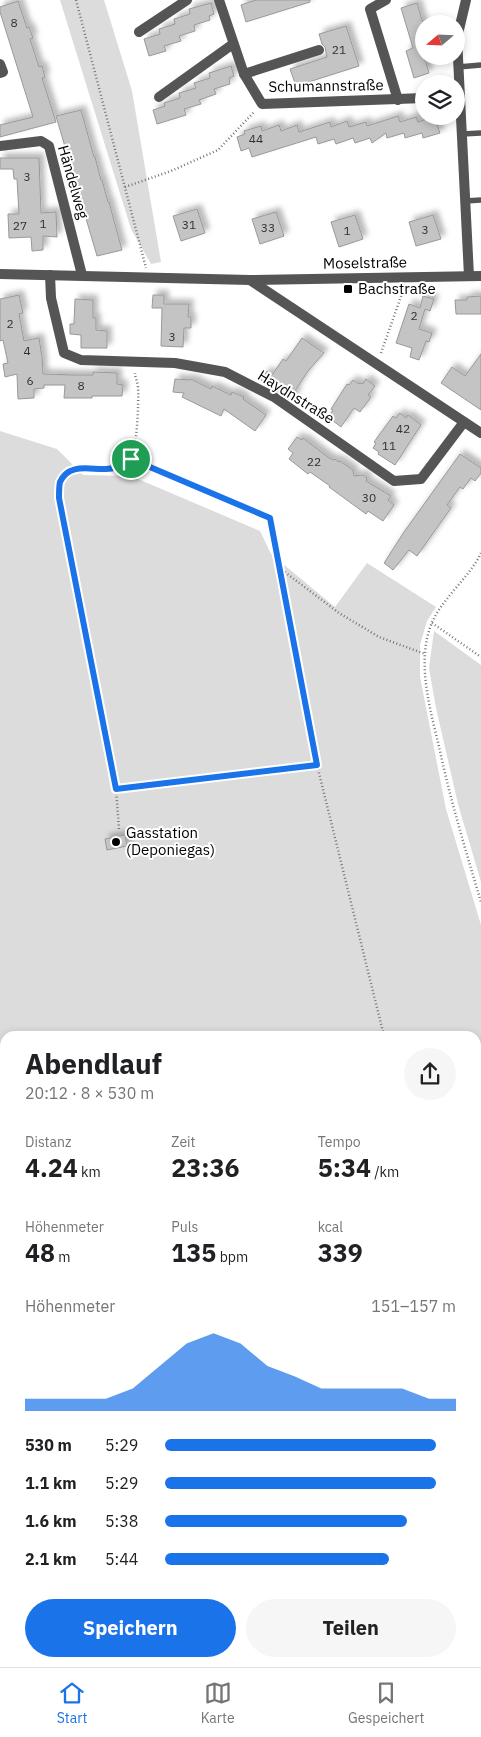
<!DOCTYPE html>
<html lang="de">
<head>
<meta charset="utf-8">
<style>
  body { margin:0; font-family:"IBM Plex Sans",sans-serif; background:#f6f6f6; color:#202124; height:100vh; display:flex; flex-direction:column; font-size:19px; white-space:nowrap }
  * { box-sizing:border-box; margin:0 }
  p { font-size:16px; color:#757577 }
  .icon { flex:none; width:28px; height:28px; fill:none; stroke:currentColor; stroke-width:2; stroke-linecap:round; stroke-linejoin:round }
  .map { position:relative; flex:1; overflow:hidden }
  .sheet { position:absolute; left:0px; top:1031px; width:481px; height:636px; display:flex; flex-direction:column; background:#fff; border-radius:15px 15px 0 0; box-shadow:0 2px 8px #0003 }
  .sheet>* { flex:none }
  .needle { width:32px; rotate:251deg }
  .buttons { position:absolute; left:415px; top:15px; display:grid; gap:10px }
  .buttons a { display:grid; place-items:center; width:50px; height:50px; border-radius:50%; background:#fff; box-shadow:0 2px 8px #0003; font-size:25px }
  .pin { position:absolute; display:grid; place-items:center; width:42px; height:42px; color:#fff; margin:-21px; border:2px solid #fff; border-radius:50%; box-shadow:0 1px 5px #0007 }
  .round { display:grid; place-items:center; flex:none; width:52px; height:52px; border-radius:26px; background:#f6f6f6 }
  .summary { display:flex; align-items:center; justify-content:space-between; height:85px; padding:0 25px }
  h1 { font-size:28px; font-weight:800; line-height:38px }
  .metrics { display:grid; grid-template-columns:repeat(3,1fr); gap:8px; height:85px; padding:5px 25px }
  .metrics div { display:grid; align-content:center }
  .metrics b { font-size:25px; font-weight:800 }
  .metrics small { font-size:14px; font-weight:400 }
  .metrics p { font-size:14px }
  .chart { height:140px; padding:10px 25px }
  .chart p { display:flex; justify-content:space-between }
  .chart svg { width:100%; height:90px; margin-top:5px; fill:#1a73e8; opacity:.7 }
  .primary-button { display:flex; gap:10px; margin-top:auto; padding:10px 25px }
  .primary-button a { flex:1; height:58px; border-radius:30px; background:#1a73e8; color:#fff; font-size:20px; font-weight:800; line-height:58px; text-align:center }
  .primary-button a+a { background:#f6f6f6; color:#202124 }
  ul { padding:0 25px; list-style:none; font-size:16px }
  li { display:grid; grid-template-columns:80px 60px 1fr; align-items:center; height:38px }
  li i { height:12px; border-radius:6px; background:#1a73e8 }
  .menu { display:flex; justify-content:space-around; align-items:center; height:70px; border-top:1px solid #e0e0e0; background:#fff; font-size:14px; color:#757577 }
  .menu a { display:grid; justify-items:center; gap:2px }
  .menu .on { color:#1a73e8 }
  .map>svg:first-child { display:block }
  .green { fill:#dcdcdc }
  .building { fill:#c4c4c4; stroke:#999; filter:url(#shadow) }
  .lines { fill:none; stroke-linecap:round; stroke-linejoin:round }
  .path { stroke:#777; stroke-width:2.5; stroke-dasharray:1 2.5; stroke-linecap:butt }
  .lane { stroke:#555; stroke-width:5.5 }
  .street { stroke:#555; stroke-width:10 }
  .secondary { stroke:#222; stroke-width:10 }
  .route-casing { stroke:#fff; stroke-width:10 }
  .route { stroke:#1a73e8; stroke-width:6 }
  .poi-dot { fill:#000; stroke:#fff; stroke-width:2 }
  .labels { text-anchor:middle; stroke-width:4; stroke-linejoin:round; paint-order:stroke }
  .number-label { font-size:12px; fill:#313131 }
  .street-label { font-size:15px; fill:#000; stroke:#fff }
  .poi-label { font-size:15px; fill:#000; stroke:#fff; text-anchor:start }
</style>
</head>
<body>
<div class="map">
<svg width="481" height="1667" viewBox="0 0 481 1667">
  <defs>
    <filter id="shadow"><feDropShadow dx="4.5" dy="-4.5" stdDeviation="2.5" flood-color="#0004"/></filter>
  </defs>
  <rect width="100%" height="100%" fill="#fff"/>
  <g class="green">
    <path d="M60,0H104L132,91L161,262L151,264L131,229Z"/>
    <path d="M0,431L57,449L83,475L131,476L260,531L271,554L335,607L367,563L436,607L427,621L420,645V677L446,809L481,925V1044L476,1046V1036H5V1160L0,1141Z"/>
    <path d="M434,631L481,665V882L458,804L436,708L429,668Z"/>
  </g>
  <g class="building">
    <path d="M256,0H310V2L246,22L241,5Z"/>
    <path d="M18,1L27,28L29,27L33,38L30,39L39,67L42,66L45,77L42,78L56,122L0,137V125L33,117L0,12V7Z"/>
    <path d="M211,3L214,14L209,16L210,20L194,25L195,31L179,36L181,41L164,46L166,51L149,56L144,39L160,34L159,29L175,24L174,19L190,14L189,9Z"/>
    <path d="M417,3L424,27V45L421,46L429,73L414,78L406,51L413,48L401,8Z"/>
    <path d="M346,26L359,66L296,86L290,69L327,57L325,47L322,44L319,34Z"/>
    <path d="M231,66L234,76L229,78L230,84L214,89L216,94L199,100L201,104L184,109L186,115L157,124L153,110L165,106L164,103L180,98L179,93L196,88L194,83L210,78L209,73Z"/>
    <path d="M81,110L94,157H95L101,180H102L108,202H109L122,250L97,256L56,116Z"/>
    <path d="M398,116L400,122L416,117L418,122L434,116L440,133L423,138L422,133L405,138L404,133L387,138L386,133L372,143L370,138L355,143L353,138L336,144L334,139L318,144L316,137L252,157L249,148L241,151L237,137L245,134L244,131L261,126L262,131L279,125L281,131L297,125L299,132L330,122L331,127L347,121L349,127L366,122L367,126Z"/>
    <path d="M0,158H39L41,213L56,212L57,237L43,236V250L32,251L31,237L9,238L8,214H19L17,179H14L13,169H0Z"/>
    <path d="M197,209L205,233L181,241L173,216Z"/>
    <path d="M276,212L284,236L260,244L252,219Z"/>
    <path d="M355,215L363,239L339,247L331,222Z"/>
    <path d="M433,215L441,239L416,246L409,222Z"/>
    <path d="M19,295L23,313L19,314L24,341L39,338L42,357L43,374L73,375H93V372L117,373V384L123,385L122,396H92V398H64L65,385H44V388L34,389V398L18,399L17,374L5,377L3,364L8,363L3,340L0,341V299Z"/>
    <path d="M153,295H164V304H189L188,317H191V328H184L183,347L161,346L162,308H152Z"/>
    <path d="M423,296L434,299L430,311L425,309L419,329L432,333L429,342L426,341L419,360L410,357L412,348L396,343L409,304L420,308Z"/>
    <path d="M481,296V314H456L455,300H467V297Z"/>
    <path d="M75,299L93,300V318H96V330L107,331V348H81V335L70,334V324H74Z"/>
    <path d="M302,338L324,353L308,371L295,391L297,392L291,401L261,380L267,371L272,375L283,359L286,361Z"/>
    <path d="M481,354V410L441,383L452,367L465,376Z"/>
    <path d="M175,379L190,380L191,379L211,389L212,386L231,395L232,392L244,397L243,399L266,415L255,431L224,409L221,416L182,397L184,393L173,392Z"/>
    <path d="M366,379L375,386L368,395L371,397L360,412L354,408L341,427L328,417L333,410L331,409L347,384L349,385L353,380L359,384L360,383L363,384Z"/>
    <path d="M400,413L406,418L408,415L421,425L395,465L378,454L379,452L373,448L376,443L374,442L393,416L396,418Z"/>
    <path d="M297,437L302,440L303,438L329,458L334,460L335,459L339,462L340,461L353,470L354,476L363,475L367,478L366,481L391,496L388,500L394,505L383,521L368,511L366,514L329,487L330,486L310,472L308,474L289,459L293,453L288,449Z"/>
    <path d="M460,454L481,468V473L475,481L471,478L463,489L460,487L447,505L451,508L417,556L409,550L393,570L384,563L404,532Z"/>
    <path d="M125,835L127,846L107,850L105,839Z"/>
  </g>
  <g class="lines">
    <g class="path">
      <path d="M76,0L146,268"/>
      <path d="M125,187L171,171L218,150L255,111"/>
      <path d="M381,353L404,288"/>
      <path d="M131,459L270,519L317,765L384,1036"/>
      <path d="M481,553C470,577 441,599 431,625C416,664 431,712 440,751C451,802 466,852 481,902"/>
      <path d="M282,570L339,613L379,637L425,654"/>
      <path d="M432,623L481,657"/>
      <path d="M116,789L317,765"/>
      <path d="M119,829L116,789L59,498C59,493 59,486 60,482C71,455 111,479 130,460C137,453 139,400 138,388C138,382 135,378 135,373"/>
      <path d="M476,1053L481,1052"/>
      <path d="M0,1486L5,1485"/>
    </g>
    <g class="lane">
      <path d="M458,67L481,65"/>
      <path d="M462,134L481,133"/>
      <path d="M465,201L481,200"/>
    </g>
    <g class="street">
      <path d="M219,0L244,74L262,104L424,98"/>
      <path d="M386,0L370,9L398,100"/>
      <path d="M466,0L457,38L469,276"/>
      <path d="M139,32L187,0"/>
      <path d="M0,64L3,72L0,73"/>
      <path d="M244,74L319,50"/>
      <path d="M159,97L233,44"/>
      <path d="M0,146L41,141L49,146L82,275"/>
      <path d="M0,274L250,280L481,276"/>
      <path d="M50,275L51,298L64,353L81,360L175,363L225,372L274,397L394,481L421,479L464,422"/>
      <path d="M250,280L481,433"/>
    </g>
    <g class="secondary">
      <path d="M476,1456L481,1454"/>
      <path d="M62,1667L71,1662"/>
    </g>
  </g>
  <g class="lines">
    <g class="route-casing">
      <path id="route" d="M131,459L270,518L317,765L116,789L59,498C59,493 59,486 60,482C69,462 91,470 106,469C116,469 123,465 131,459Z"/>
    </g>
    <use href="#route" class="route"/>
  </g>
  <g class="poi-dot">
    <rect x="343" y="284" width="10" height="10" rx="2.5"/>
    <circle cx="116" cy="842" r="5"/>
  </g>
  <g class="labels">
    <g class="number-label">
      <text x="14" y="27">8</text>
      <text x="339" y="54">21</text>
      <text x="256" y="143">44</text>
      <text x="27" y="181">3</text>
      <text x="43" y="228">1</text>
      <text x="189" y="229">31</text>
      <text x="20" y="230">27</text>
      <text x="268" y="232">33</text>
      <text x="425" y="234">3</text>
      <text x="347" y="235">1</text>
      <text x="414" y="320">2</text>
      <text x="10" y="328">2</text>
      <text x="172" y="341">3</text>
      <text x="27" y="355">4</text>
      <text x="30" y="385">6</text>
      <text x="81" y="390">8</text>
      <text x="403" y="433">42</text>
      <text x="389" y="450">11</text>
      <text x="314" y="466">22</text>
      <text x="369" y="502">30</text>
    </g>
    <g class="street-label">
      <text transform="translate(326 86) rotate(-1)" y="5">Schumannstraße</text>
      <text transform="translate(73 182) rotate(74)" y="5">Händelweg</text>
      <text transform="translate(365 263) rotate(-1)" y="5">Moselstraße</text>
      <text transform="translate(296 397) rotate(32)" y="5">Haydnstraße</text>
    </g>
    <g class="poi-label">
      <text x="358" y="294">Bachstraße</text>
      <text x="126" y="838">Gasstation<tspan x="126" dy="17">(Deponiegas)</tspan></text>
    </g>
  </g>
</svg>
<div class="buttons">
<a><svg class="needle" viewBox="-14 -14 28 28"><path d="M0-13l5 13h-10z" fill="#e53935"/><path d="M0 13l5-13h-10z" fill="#757577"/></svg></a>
<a><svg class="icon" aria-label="layers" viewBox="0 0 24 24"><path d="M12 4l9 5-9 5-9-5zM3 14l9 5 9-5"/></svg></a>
</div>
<div class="pin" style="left:131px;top:459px;background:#1e9e55"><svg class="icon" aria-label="arrive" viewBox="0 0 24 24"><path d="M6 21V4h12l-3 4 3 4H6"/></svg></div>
<section class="sheet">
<div class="summary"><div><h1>Abendlauf</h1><p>20:12 · 8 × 530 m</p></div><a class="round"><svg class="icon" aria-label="share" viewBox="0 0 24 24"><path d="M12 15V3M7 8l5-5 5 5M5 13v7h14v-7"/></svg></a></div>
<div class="metrics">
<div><p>Distanz</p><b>4.24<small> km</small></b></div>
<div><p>Zeit</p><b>23:36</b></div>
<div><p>Tempo</p><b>5:34<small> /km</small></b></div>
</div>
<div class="metrics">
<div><p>Höhenmeter</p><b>48<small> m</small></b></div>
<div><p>Puls</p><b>135<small> bpm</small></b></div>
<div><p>kcal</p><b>339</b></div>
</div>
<div class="chart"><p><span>Höhenmeter</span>151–157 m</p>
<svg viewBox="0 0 160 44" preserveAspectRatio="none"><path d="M0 44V38L10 38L20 38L30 38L40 33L50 22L60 11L70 6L80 11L90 22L100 27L110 33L120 33L130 33L140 33L150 38L160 38V44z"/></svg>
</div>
<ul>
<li><b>530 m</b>5:29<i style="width:93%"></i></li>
<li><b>1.1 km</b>5:29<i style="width:93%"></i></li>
<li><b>1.6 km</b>5:38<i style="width:83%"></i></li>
<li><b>2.1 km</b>5:44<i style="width:77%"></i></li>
</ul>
<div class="primary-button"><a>Speichern</a><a>Teilen</a></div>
</section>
</div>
<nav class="menu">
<a class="on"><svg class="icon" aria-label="home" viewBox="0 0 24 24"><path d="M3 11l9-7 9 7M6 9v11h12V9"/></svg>Start</a>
<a><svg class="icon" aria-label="map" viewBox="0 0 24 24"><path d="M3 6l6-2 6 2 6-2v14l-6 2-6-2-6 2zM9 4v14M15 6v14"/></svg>Karte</a>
<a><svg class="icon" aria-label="saved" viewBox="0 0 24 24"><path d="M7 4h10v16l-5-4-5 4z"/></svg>Gespeichert</a>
</nav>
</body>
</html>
